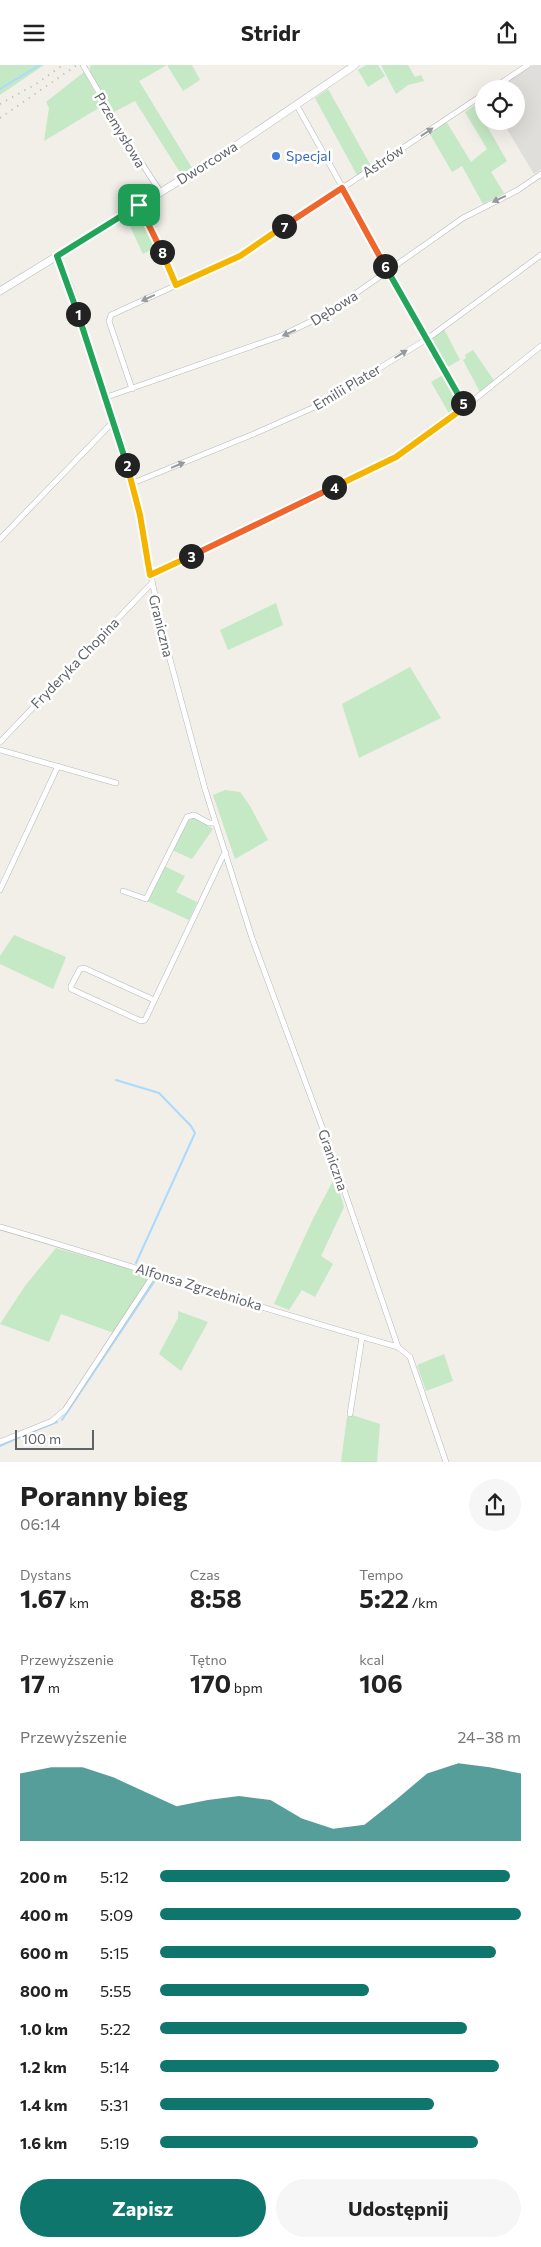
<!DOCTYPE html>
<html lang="pl">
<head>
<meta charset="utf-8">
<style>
  body { margin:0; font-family:Commissioner,sans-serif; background:#f6f6f6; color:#222; height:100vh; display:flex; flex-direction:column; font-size:19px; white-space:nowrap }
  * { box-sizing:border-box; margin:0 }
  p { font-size:16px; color:#767676 }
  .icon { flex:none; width:28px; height:28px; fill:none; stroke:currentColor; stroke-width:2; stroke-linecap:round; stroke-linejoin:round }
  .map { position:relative; height:1397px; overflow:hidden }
  .details { display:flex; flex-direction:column; background:#fff; flex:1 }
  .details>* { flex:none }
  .buttons { position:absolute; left:475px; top:15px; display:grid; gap:10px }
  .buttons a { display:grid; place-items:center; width:50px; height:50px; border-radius:50%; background:#fff; box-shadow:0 5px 20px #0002; font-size:25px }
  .scale { position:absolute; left:15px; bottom:12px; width:79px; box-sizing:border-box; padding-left:5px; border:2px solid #5f6368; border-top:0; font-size:14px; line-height:18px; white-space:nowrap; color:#5f6368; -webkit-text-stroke:4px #fff; paint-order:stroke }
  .pin { position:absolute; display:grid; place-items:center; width:42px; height:42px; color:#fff; margin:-21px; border-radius:10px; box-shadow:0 2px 8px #0006 }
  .km { position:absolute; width:25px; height:25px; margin:-12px; border-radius:50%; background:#222; color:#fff; font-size:14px; line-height:25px; text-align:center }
  .round { display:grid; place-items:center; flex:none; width:52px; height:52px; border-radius:26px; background:#f6f6f6 }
  .overview { display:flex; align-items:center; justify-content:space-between; height:85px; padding:0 20px }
  h1 { font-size:28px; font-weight:700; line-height:38px }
  .metrics { display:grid; grid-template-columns:repeat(3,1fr); gap:8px; height:85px; padding:5px 20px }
  .metrics div { display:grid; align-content:center }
  .metrics b { font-size:25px; font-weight:700 }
  .metrics small { font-size:14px; font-weight:400 }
  .metrics p { font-size:14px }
  .chart { height:140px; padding:10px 20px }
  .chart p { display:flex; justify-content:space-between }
  .chart svg { width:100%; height:90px; margin-top:5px; fill:#0f766e; opacity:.7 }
  .action { display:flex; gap:10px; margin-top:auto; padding:10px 20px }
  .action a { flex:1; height:58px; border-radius:30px; background:#0f766e; color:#fff; font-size:20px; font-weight:700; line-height:58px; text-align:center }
  .action a+a { background:#f6f6f6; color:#222 }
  ul { padding:0 20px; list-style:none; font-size:16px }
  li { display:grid; grid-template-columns:80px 60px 1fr; align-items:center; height:38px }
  li i { height:12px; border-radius:6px; background:#0f766e }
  header { display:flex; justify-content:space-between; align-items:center; height:65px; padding:0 20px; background:#fff; font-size:22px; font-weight:700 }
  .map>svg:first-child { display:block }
  .industrial { fill:#e0deda }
  .green { fill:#c5e8c5 }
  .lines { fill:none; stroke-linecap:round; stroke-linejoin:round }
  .stream { stroke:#aadaff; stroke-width:2 }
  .minor-casing { stroke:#b5b8bc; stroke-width:6 }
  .secondary-casing { stroke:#b6babf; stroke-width:8 }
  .minor { stroke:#fff; stroke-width:5 }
  .secondary { stroke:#fff; stroke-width:7 }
  .rail { stroke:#b6b7b8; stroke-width:2; stroke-dasharray:1 6; stroke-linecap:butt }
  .oneway { fill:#979a9d }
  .split-1-casing { stroke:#fff; stroke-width:10 }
  .split-2-casing { stroke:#fff; stroke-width:10 }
  .split-3-casing { stroke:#fff; stroke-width:10 }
  .split-4-casing { stroke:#fff; stroke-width:10 }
  .split-5-casing { stroke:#fff; stroke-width:10 }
  .split-6-casing { stroke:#fff; stroke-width:10 }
  .split-7-casing { stroke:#fff; stroke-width:10 }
  .split-8-casing { stroke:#fff; stroke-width:10 }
  .split-9-casing { stroke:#fff; stroke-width:10 }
  .split-1 { stroke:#22a559; stroke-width:6 }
  .split-2 { stroke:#22a559; stroke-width:6 }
  .split-3 { stroke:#f5b400; stroke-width:6 }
  .split-4 { stroke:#f0652b; stroke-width:6 }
  .split-5 { stroke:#f5b400; stroke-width:6 }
  .split-6 { stroke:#22a559; stroke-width:6 }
  .split-7 { stroke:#f0652b; stroke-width:6 }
  .split-8 { stroke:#f5b400; stroke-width:6 }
  .split-9 { stroke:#f0652b; stroke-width:6 }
  .shop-dot { fill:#3f7fe0; stroke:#fff; stroke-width:2 }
  .labels { text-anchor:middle; stroke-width:5; stroke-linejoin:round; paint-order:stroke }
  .street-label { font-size:14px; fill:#5f6368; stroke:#fff }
  .shop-label { font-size:14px; fill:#366cbe; stroke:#fff; text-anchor:start }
</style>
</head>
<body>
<header><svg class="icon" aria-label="menu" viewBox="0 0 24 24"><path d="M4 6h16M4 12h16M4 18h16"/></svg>Stridr<svg class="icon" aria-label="share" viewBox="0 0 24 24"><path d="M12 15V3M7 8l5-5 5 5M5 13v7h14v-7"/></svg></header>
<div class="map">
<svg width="541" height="1397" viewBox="0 0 541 1397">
  <rect width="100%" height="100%" fill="#f1efe8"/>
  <path class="industrial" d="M533,0H541V104L534,109L502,56H516V24H497Z"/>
  <g class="green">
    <path d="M0,0H44L0,30Z"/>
    <path d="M93,0H192L200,15L183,26L167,0L139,16L192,103L181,109L135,36L114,47L90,8V1Z"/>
    <path d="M366,0H378L385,11L368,22L358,5Z"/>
    <path d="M381,0H408L415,12L421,10L424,16L408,20L396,29Z"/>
    <path d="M84,7L102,41L44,76L49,43L46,37Z"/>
    <path d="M328,24L371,101L357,110L315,33Z"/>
    <path d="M475,40L507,96L491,107L504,128L483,139L462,101L452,107L430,69L446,56L471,97L487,84L465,47Z"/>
    <path d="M139,147L157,182L143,189L127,155Z"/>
    <path d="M444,264L460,295L446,303L431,276V273Z"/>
    <path d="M473,285L495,317L480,327L463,295L466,293L465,290Z"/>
    <path d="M445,309L463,341L450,350L431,317Z"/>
    <path d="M276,538L283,560L228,585L220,565Z"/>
    <path d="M410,602L441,653L359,693L342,639Z"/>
    <path d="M225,725L240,727L250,741L268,775L235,794L213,730Z"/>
    <path d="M194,752L213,764L192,794L172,785L185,758Z"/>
    <path d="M164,801L185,811L176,827L197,837L189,855L147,836Z"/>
    <path d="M14,870L66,892L53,924L0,899V891Z"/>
    <path d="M335,1112L344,1142L321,1191L333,1199L315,1232L302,1225L289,1245L274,1239L312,1156Z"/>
    <path d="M56,1183L150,1210L114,1268L61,1249L49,1277L0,1259L25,1221Z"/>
    <path d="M178,1246L208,1257L181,1306L159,1289L178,1253Z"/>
    <path d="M444,1289L453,1316L426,1326L417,1300Z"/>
    <path d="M352,1350L380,1359L377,1397H341L347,1352Z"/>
  </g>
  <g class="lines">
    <g class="stream">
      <path d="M0,24L40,0"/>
      <path d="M116,1015L159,1028L191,1061L195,1068L136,1198"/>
      <path d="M62,1355L156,1214"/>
      <path d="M29,1368L57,1357"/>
      <path d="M0,1381L20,1372"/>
    </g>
    <g class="minor-casing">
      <g id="minor">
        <path d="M83,0L128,77L161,128"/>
        <path d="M492,24L528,0"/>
        <path d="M296,39L465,342"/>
        <path d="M139,140L176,220"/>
        <path d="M57,191L70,220L133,418L161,561L205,724L252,873L328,1078L398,1282L410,1292L446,1397"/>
        <path d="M132,324L109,256L111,250L240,191L484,29"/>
        <path d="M104,333L281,271L328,248L463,153L518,125L541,109"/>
        <path d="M133,418L256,368L319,340L427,274L541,190"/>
        <path d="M0,474L112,358"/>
        <path d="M150,510L395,392L465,342L541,281"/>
        <path d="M0,677L151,519"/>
        <path d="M0,685L116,718"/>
        <path d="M0,825L58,701"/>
        <path d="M123,826L146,834L187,752L194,750L209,758H215"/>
        <path d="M154,935L84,903L80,904L71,921V924L141,956L145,955L223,791L226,788"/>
        <path d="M0,1162C133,1201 265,1245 398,1282"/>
        <path d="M350,1349L362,1272"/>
        <path d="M0,1377L52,1356L65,1345L155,1208"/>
      </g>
    </g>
    <g class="secondary-casing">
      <path id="secondary" d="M0,226L231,84L355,0"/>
    </g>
    <use href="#minor" class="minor"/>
    <use href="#secondary" class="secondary"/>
    <g class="rail">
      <path d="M0,39L36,19L63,0"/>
      <path d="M0,53L77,0"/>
    </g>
  </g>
  <defs><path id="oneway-solid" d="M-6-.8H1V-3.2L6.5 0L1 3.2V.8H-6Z" transform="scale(1.25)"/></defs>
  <g class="oneway">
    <use href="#oneway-solid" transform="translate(427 67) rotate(-34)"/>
    <use href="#oneway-solid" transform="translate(499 134) rotate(155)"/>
    <use href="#oneway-solid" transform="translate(148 233) rotate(155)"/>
    <use href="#oneway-solid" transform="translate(289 268) rotate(156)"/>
    <use href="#oneway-solid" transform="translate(401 289) rotate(-32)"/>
    <use href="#oneway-solid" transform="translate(178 400) rotate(-22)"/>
  </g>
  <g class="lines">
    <g class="split-1-casing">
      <path id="split-1" d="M78,249L57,191L139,140"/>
    </g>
    <g class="split-2-casing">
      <path id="split-2" d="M78,249L127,400"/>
    </g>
    <g class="split-3-casing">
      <path id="split-3" d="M127,400L140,450L150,510L191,491"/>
    </g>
    <g class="split-4-casing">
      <path id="split-4" d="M191,491L334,422"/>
    </g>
    <g class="split-5-casing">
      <path id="split-5" d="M334,422L396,392L465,342L463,338"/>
    </g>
    <g class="split-6-casing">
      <path id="split-6" d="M385,201L463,338"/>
    </g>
    <g class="split-7-casing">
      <path id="split-7" d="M284,161L342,123L385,201"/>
    </g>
    <g class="split-8-casing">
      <path id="split-8" d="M162,187L176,220L240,191L284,161"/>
    </g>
    <g class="split-9-casing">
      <path id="split-9" d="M139,140L162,187"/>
    </g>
    <use href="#split-1" class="split-1"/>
    <use href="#split-2" class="split-2"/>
    <use href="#split-3" class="split-3"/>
    <use href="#split-4" class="split-4"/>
    <use href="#split-5" class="split-5"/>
    <use href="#split-6" class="split-6"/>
    <use href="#split-7" class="split-7"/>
    <use href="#split-8" class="split-8"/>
    <use href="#split-9" class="split-9"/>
  </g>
  <circle class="shop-dot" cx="276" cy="91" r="5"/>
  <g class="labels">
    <g class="street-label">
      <text transform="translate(120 65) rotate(59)" y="5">Przemysłowa</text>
      <text transform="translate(383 96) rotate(-34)" y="5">Astrów</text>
      <text transform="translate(207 98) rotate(-32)" y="5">Dworcowa</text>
      <text transform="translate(334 243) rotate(-32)" y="5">Dębowa</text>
      <text transform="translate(347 322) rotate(-31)" y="5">Emilii Plater</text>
      <text transform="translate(161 561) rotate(76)" y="5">Graniczna</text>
      <text transform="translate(75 598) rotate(-46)" y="5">Fryderyka Chopina</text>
      <text transform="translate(333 1095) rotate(71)" y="5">Graniczna</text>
      <text transform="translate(199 1222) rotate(17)" y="5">Alfonsa Zgrzebnioka</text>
    </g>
    <g class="shop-label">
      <text x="286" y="96">Specjal</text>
    </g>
  </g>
</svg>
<div class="buttons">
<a><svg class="icon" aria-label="locate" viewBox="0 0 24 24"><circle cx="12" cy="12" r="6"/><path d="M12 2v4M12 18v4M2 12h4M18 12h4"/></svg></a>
</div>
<div class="scale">100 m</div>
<div class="pin" style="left:139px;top:140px;background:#1e9e55"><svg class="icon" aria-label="arrive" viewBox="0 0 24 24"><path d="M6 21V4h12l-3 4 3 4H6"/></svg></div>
<b class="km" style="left:78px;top:249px">1</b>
<b class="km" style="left:127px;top:400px">2</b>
<b class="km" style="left:191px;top:491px">3</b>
<b class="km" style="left:334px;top:422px">4</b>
<b class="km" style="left:463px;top:338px">5</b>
<b class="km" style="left:385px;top:201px">6</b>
<b class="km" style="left:284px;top:161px">7</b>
<b class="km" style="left:162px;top:187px">8</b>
</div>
<section class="details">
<div class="overview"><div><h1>Poranny bieg</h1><p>06:14</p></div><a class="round"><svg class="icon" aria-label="share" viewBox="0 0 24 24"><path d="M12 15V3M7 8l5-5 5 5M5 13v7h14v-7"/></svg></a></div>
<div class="metrics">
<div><p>Dystans</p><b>1.67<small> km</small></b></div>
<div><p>Czas</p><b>8:58</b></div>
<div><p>Tempo</p><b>5:22<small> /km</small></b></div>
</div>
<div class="metrics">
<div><p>Przewyższenie</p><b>17<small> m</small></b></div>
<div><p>Tętno</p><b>170<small> bpm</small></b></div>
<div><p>kcal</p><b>106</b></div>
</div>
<div class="chart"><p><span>Przewyższenie</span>24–38 m</p>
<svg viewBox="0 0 160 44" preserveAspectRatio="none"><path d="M0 44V11L10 8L20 8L30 13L40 20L50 27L60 24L70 22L80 24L90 33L100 38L110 36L120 24L130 11L140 6L150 8L160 11V44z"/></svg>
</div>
<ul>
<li><b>200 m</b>5:12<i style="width:97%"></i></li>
<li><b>400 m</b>5:09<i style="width:100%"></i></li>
<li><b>600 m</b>5:15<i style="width:93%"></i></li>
<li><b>800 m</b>5:55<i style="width:58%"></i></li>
<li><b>1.0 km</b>5:22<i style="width:85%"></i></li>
<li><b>1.2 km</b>5:14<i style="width:94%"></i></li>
<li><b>1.4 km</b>5:31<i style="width:76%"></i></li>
<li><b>1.6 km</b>5:19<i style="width:88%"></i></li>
</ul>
<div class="action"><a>Zapisz</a><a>Udostępnij</a></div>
</section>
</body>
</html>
